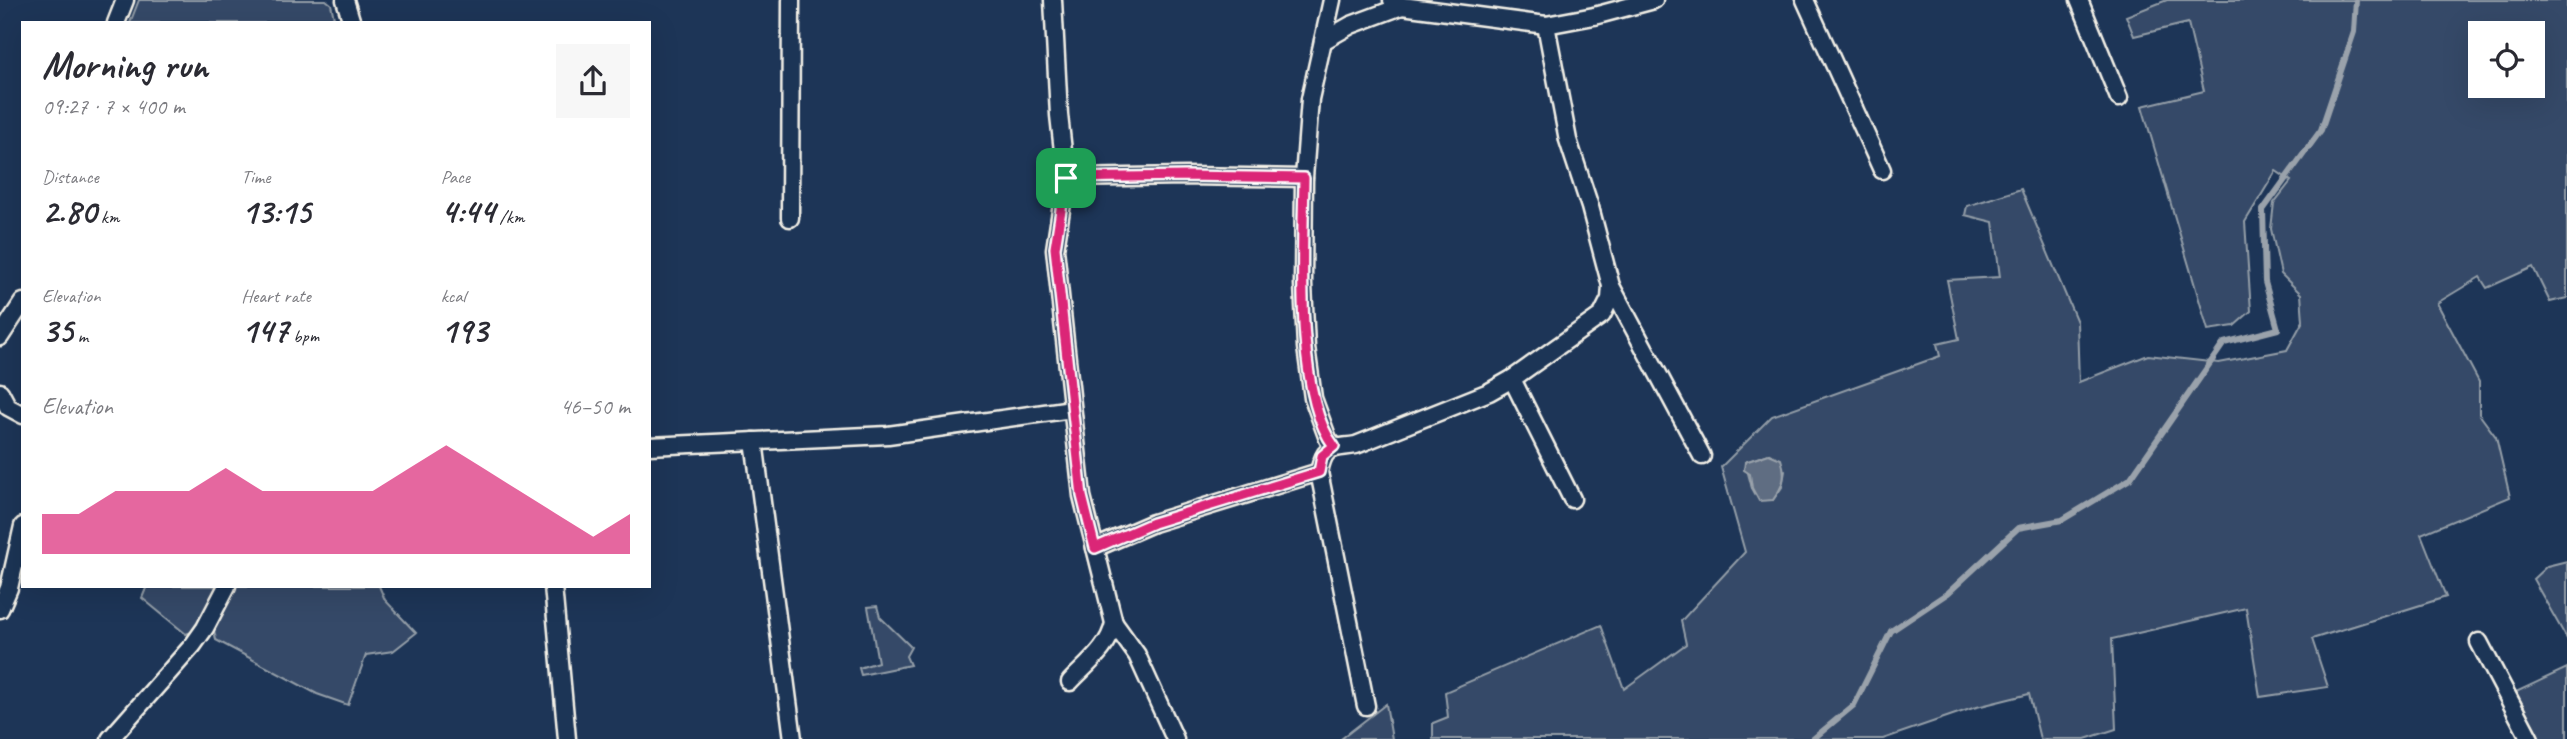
<!DOCTYPE html>
<html lang="en">
<head>
<meta charset="utf-8">
<style>
  body { margin:0; font-family:Caveat,sans-serif; background:#f7f7f7; color:#2b2b33; height:100vh; display:flex; flex-direction:column; font-size:26px; white-space:nowrap }
  * { box-sizing:border-box; margin:0 }
  p { font-size:23px; color:#7c7c81 }
  .icon { flex:none; width:38px; height:38px; fill:none; stroke:currentColor; stroke-width:2; stroke-linecap:round; stroke-linejoin:round }
  .map { position:relative; flex:1; overflow:hidden }
  .details { position:absolute; left:21px; top:21px; width:630px; height:567px; display:flex; flex-direction:column; background:#fff; border-radius:0px; box-shadow:0 7px 28px #0002 }
  .details>* { flex:none }
  .tools { position:absolute; left:2468px; top:21px; display:grid; gap:14px }
  .tools a { display:grid; place-items:center; width:77px; height:77px; border-radius:0px; background:#fff; box-shadow:0 7px 28px #0002; font-size:35px }
  .pin { position:absolute; display:grid; place-items:center; width:60px; height:60px; color:#fff; margin:-30px; border-radius:14px; box-shadow:0 4px 10px #0006 }
  .round { display:grid; place-items:center; flex:none; width:74px; height:74px; border-radius:0px; background:#f7f7f7 }
  .summary { display:flex; align-items:center; justify-content:space-between; height:119px; padding:0 21px }
  h1 { font-size:38px; font-weight:600; line-height:52px }
  .metrics { display:grid; grid-template-columns:repeat(3,1fr); gap:10px; height:119px; padding:7px 21px }
  .metrics div { display:grid; align-content:center }
  .metrics b { font-size:35px; font-weight:600 }
  .metrics small { font-size:19px; font-weight:400 }
  .metrics p { font-size:19px }
  .chart { height:196px; padding:14px 21px }
  .chart p { display:flex; justify-content:space-between }
  .chart svg { width:100%; height:126px; margin-top:7px; fill:#db2777; opacity:.7 }
  .map>svg:first-child { display:block }
  .green { fill:#354a67; stroke:#949ea8; stroke-width:2; fill-rule:evenodd }
  .water { fill:#5e6d82; stroke:#9aa2ab; stroke-width:2 }
  .lines { fill:none; stroke-linecap:round; stroke-linejoin:round }
  .stream { stroke:#9aa2ab; stroke-width:6 }
  .minor-casing { stroke:#f4f1e8; stroke-width:21 }
  .minor { stroke:#1d3557; stroke-width:16 }
  .route-casing { stroke:#fff; stroke-width:14 }
  .route { stroke:#db2777; stroke-width:9 }
</style>
</head>
<body>
<div class="map">
<svg width="2567" height="739" viewBox="0 0 2567 739">
  <rect width="100%" height="100%" fill="#1d3557"/>
  <filter id="ink" filterUnits="userSpaceOnUse"><feTurbulence type="fractalNoise" baseFrequency=".0143" numOctaves="2"/><feDisplacementMap in="SourceGraphic" scale="14" xChannelSelector="R" yChannelSelector="G"/><feConvolveMatrix kernelMatrix="1 2 1 2 8 2 1 2 1" color-interpolation-filters="sRGB"/></filter>
  <g filter="url(#ink)">
    <g class="green">
      <path d="M139,0H326L331,4L335,23H130Z"/>
      <path d="M2167,0H2567V298L2550,302L2533,267L2487,288L2480,277L2437,303L2479,382V414L2496,437L2510,497L2421,534L2446,597L2312,639L2328,687L2260,697L2246,608L2112,639L2116,729L2085,739H2040L2029,694L1973,708L1883,739H1433V723L1448,717L1445,692L1601,625L1624,689L1686,644L1681,621L1745,552L1721,467L1772,416L1940,356L1937,344L1959,339L1947,280L2000,277L1993,222L1965,215L1967,206L2021,189L2077,322L2079,382L2148,355L2219,363L2287,350L2303,321L2301,294L2281,274L2271,229L2274,203L2291,181L2276,171L2245,222L2251,311L2234,326L2208,330L2142,106L2204,91L2188,23L2134,36L2126,16ZM2480,33H2532V86H2480ZM1769,454L1785,471L1782,487L1773,500L1752,488L1745,462Z"/>
      <path d="M2567,561V639L2533,579L2547,566Z"/>
      <path d="M147,586H218L200,629L186,634L142,598Z"/>
      <path d="M230,586H379L385,600L416,633L393,651L366,655L348,705L317,694L216,640L212,620Z"/>
      <path d="M877,606L880,617L911,647L906,656L910,665L861,675L859,668L878,662L868,607Z"/>
      <path d="M2567,668V739H2539L2516,692Z"/>
      <path d="M1386,704L1392,739H1341Z"/>
    </g>
    <path class="water" d="M1769,454L1781,459C1787,476 1783,486 1773,500L1759,501L1752,488L1750,474L1744,470L1745,462Z"/>
    <g class="lines">
      <path class="stream" d="M1813,739L1854,705L1891,631L1948,593L2018,528L2062,520L2130,479L2224,343L2278,329L2265,282L2263,210L2321,130L2354,32L2356,0"/>
      <g class="minor-casing">
        <g id="minor">
          <path d="M345,0L352,23"/>
          <path d="M1053,0L1059,115L1066,178L1055,249L1082,496L1114,623C1110,647 1086,665 1070,682"/>
          <path d="M1332,0L1310,99L1304,178L1303,284L1306,347L1313,398L1328,439L1334,446"/>
          <path d="M1392,0L1402,6L1546,25L1594,16L1654,0"/>
          <path d="M1805,0L1882,170"/>
          <path d="M2079,0L2119,98"/>
          <path d="M116,23L125,0"/>
          <path d="M1323,41L1351,25L1402,6"/>
          <path d="M1066,178L1186,176L1304,178"/>
          <path d="M790,218L791,0"/>
          <path d="M1611,286L1702,456"/>
          <path d="M0,337L23,302"/>
          <path d="M1512,379L1572,499"/>
          <path d="M0,392L8,407L23,415"/>
          <path d="M754,441L793,739"/>
          <path d="M649,446L888,435L1072,409"/>
          <path d="M1095,548L1153,523L1319,472"/>
          <path d="M553,586L567,739"/>
          <path d="M0,609L9,588L23,526"/>
          <path d="M1114,623L1137,655L1175,739"/>
          <path d="M2479,642L2530,739"/>
          <path d="M1366,706L1319,472C1325,444 1332,449 1356,445L1489,392L1512,379L1602,315L1610,299L1611,286L1590,207L1568,140L1546,25"/>
          <path d="M110,739L193,645L205,628L227,586"/>
        </g>
      </g>
      <use href="#minor" class="minor"/>
    </g>
  </g>
  <g class="lines" filter="url(#ink)">
    <g class="route-casing">
      <path id="route" d="M1186,176L1304,178C1303,244 1294,395 1334,446L1322,456L1319,472L1153,523L1095,548L1082,496L1055,248L1066,178Z"/>
    </g>
    <use href="#route" class="route"/>
  </g>
</svg>
<div class="tools">
<a><svg class="icon" aria-label="locate" viewBox="0 0 24 24"><circle cx="12" cy="12" r="6"/><path d="M12 2v4M12 18v4M2 12h4M18 12h4"/></svg></a>
</div>
<div class="pin" style="left:1066px;top:178px;background:#1e9e55"><svg class="icon" aria-label="arrive" viewBox="0 0 24 24"><path d="M6 21V4h12l-3 4 3 4H6"/></svg></div>
<section class="details">
<div class="summary"><div><h1>Morning run</h1><p>09:27 · 7 × 400 m</p></div><a class="round"><svg class="icon" aria-label="share" viewBox="0 0 24 24"><path d="M12 15V3M7 8l5-5 5 5M5 13v7h14v-7"/></svg></a></div>
<div class="metrics">
<div><p>Distance</p><b>2.80<small> km</small></b></div>
<div><p>Time</p><b>13:15</b></div>
<div><p>Pace</p><b>4:44<small> /km</small></b></div>
</div>
<div class="metrics">
<div><p>Elevation</p><b>35<small> m</small></b></div>
<div><p>Heart rate</p><b>147<small> bpm</small></b></div>
<div><p>kcal</p><b>193</b></div>
</div>
<div class="chart"><p><span>Elevation</span>46–50 m</p>
<svg viewBox="0 0 160 44" preserveAspectRatio="none"><path d="M0 44V30L10 30L20 22L30 22L40 22L50 14L60 22L70 22L80 22L90 22L100 14L110 6L120 14L130 22L140 30L150 38L160 30V44z"/></svg>
</div>
</section>
</div>
</body>
</html>
